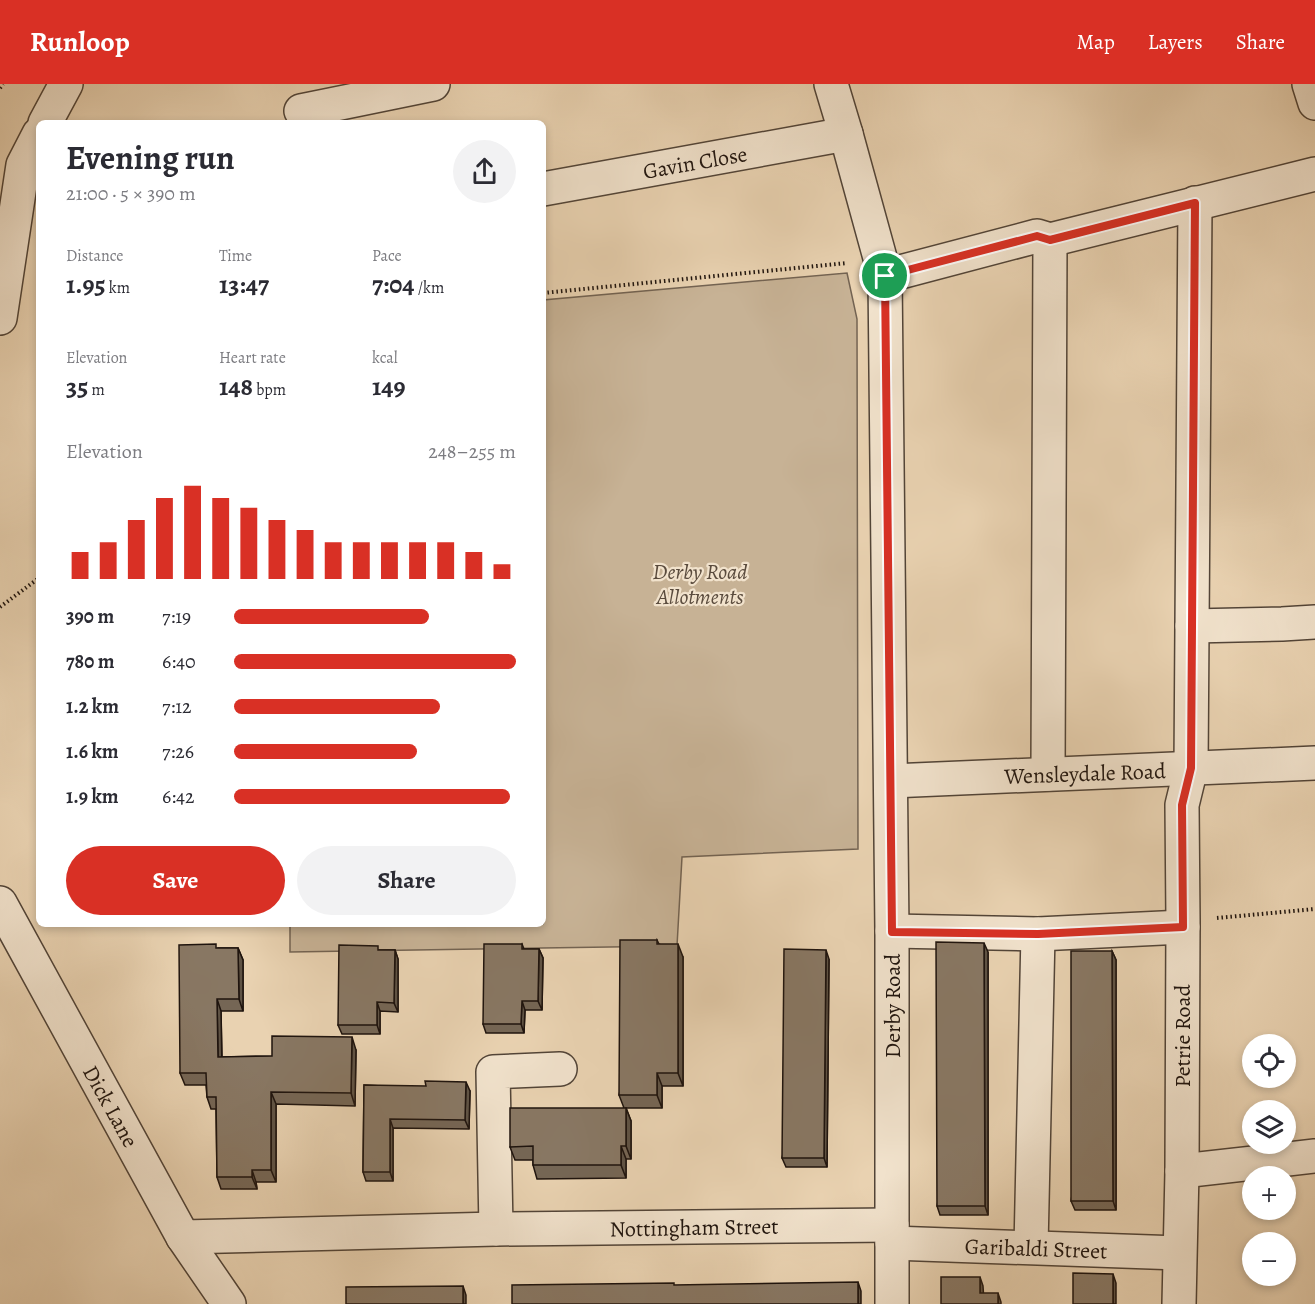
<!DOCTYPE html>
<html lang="en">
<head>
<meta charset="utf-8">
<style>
  body { margin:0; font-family:Alegreya,serif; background:#f2f2f3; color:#2b2b33; height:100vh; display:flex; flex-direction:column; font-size:22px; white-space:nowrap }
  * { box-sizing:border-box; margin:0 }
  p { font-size:20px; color:#7c7c81 }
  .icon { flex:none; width:33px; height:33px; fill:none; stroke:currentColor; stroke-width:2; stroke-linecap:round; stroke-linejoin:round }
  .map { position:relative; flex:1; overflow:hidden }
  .side { position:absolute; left:36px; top:36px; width:510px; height:807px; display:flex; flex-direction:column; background:#fff; border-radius:9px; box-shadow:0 3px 9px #0003 }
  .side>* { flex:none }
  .tools { position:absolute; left:1242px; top:950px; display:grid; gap:12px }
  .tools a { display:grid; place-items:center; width:54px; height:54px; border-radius:50%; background:#fff; box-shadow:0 3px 9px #0003; font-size:30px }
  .pin { position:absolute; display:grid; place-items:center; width:51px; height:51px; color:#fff; margin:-26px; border:3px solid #fff; border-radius:50%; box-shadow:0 2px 6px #0007 }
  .round { display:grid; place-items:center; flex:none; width:63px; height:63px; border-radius:32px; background:#f2f2f3 }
  .overview { display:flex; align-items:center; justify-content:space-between; height:102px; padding:0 30px }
  h1 { font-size:33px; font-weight:600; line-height:45px }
  .stats { display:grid; grid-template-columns:repeat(3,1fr); gap:9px; height:102px; padding:6px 30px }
  .stats div { display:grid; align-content:center }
  .stats b { font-size:26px; font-weight:600 }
  .stats small { font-size:16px; font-weight:400 }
  .stats p { font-size:16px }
  .chart { height:168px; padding:12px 30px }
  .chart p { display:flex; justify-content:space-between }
  .chart svg { width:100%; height:108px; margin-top:6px; stroke:#d93025; stroke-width:6 }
  .primary-button { display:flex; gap:12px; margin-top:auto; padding:12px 30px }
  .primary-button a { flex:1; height:69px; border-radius:36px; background:#d93025; color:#fff; font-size:24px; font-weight:600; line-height:69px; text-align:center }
  .primary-button a+a { background:#f2f2f3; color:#2b2b33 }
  ul { padding:0 30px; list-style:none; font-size:20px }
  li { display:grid; grid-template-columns:96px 72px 1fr; align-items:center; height:45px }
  li i { height:15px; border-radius:8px; background:#d93025 }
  header { display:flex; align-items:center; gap:36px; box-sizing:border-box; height:84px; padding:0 30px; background:#d93025; color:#fff }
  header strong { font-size:28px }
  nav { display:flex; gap:33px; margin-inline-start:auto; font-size:21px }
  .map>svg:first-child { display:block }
  .green { fill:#c7b295; stroke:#736352; stroke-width:1.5 }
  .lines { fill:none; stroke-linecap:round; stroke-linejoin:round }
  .minor-casing { stroke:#524437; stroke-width:36 }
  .path { stroke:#1f140e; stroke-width:4; stroke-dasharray:1.5 3; stroke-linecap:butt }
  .minor { stroke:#f1e2cc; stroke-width:33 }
  .wall { fill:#756655; stroke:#1f140e; stroke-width:1.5 }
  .shaded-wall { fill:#5f5345; stroke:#1f140e; stroke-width:1.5 }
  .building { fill:#887763; stroke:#1f140e; stroke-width:1.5 }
  .route-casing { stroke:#fff; stroke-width:12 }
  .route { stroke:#d93025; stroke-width:8 }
  .labels { text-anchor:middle; stroke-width:4.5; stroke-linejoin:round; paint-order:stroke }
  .street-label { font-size:22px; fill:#1f140e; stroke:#f1e2cc }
  .park-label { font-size:22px; font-style:italic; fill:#5a4b3d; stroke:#f1e2cc }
</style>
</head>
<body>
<header>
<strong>Runloop</strong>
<nav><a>Map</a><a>Layers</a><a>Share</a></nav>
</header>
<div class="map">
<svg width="1315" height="1220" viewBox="0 0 1315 1220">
  <rect width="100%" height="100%" fill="#e9d2b1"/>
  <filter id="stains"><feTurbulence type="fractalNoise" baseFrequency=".00333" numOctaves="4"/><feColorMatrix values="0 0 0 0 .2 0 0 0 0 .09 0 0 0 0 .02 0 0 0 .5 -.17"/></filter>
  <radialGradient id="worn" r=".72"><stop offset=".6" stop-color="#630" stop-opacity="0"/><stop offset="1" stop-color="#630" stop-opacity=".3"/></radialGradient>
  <path class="green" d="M847,189L857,235L858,765L682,773L677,862L290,868V840H543V216Z"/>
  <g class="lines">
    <g class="minor-casing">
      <g id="minor">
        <path d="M831,0L846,50L885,192L892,847V1220"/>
        <path d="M1309,0L1315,19"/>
        <path d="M301,27L433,0"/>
        <path d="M45,39L66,0"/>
        <path d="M543,105L846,50"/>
        <path d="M885,192L1037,152L1050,156L1315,90"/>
        <path d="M0,234L23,81L39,50"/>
        <path d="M1192,542L1282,540L1315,538"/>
        <path d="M1048,690L1050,156"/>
        <path d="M891,697L1315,679"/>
        <path d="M0,819L183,1153L229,1220"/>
        <path d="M892,847L1038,850L1183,843"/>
        <path d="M1182,1087L1315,1072"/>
        <path d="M496,1145L493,988L560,985"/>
        <path d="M183,1153L496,1145L892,1141"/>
        <path d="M892,1159L1179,1169"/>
        <path d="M1031,1163L1038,850"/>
        <path d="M1179,1220L1182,1087L1183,837L1182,721L1191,684L1195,119"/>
      </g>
    </g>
    <g class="path">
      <path d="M0,4L3,0"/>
      <path d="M543,209L847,179"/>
      <path d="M0,523L39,494"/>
      <path d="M1217,834L1315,825"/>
    </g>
    <use href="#minor" class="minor"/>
  </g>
  <g class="wall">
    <path d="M657,856L659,860L683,873V1002H662V1024H626L631,1037V1075H626V1094L537,1095L533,1081V1076H515L510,1063L624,1024L619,1011Z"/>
    <path d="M522,860L524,865H539L543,874L542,926H525L524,949H486L483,940Z"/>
    <path d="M218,864H238L243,876V927H221L222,973L272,972L356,966L355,1022L276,1020V1098H256L257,1105H221L217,1093L216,1025H211L207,1013L206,1001H185L180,989Z"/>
    <path d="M379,866H395L398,875V928L380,927V950H342L338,941Z"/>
    <path d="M1112,867L1116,876V1126H1075L1071,1117Z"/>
    <path d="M988,868V1131H940L937,1122Z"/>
    <path d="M829,875L827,1083H786L782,1074Z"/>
    <path d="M364,1001L470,1007L469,1045L393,1044V1097H366L363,1088Z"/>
  </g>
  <g class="shaded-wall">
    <path d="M984,859L988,868V1131L985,1122Z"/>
    <path d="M678,860L683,873V1002L678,989Z"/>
    <path d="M238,864L243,876V927L239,915Z"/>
    <path d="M539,865L543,874L542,926L538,917Z"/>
    <path d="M395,866L398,875V928L394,919Z"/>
    <path d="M826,866L829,875L827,1083L824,1074Z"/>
    <path d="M1112,867L1116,876V1126L1113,1117Z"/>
    <path d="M217,915L221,927L222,985L218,973Z"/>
    <path d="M522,917L525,926L524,949L521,940Z"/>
    <path d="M377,918L380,927V950L377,941Z"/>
    <path d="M352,953L356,966L355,1022L351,1009Z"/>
    <path d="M657,989L662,1002V1024L657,1011Z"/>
    <path d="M466,998L470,1007L469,1045L465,1036Z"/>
    <path d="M271,1008L276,1020V1098L271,1086Z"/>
    <path d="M626,1024L631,1037V1075L626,1062Z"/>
    <path d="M390,1035L393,1044V1097L390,1088Z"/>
    <path d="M621,1062L626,1075V1094L621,1081Z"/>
    <path d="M252,1086L256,1098L257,1105L252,1093Z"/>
    <path d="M1113,1190L1116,1199V1220H1113Z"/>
    <path d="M980,1193L983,1202L984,1218L980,1209Z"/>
    <path d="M858,1198L861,1207V1220H858Z"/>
    <path d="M463,1202L466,1211V1220H463Z"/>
    <path d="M998,1209L1001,1218V1220H998Z"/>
  </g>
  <g class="building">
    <path d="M620,856H657V860H678V989H657V1011H619Z"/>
    <path d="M936,858L984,859L985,1122H937Z"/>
    <path d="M216,860V864H238L239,915H217L218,973L272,972V952L352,953L351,1009L271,1008V1086H252V1093H217L216,1013H207L206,989H180L179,861Z"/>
    <path d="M484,860H522V865H539L538,917H522L521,940H483Z"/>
    <path d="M339,861L378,862V866H395L394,919L377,918V941H338Z"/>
    <path d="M784,865L826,866L824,1074H782Z"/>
    <path d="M1071,867H1112L1113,1117H1071Z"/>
    <path d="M425,997L466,998L465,1036L390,1035V1088H363L364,1001L426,1002Z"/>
    <path d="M510,1024H626V1062H621V1081H533V1062L510,1063Z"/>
    <path d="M1073,1189L1113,1190V1220H1073Z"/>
    <path d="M941,1193H980V1209H998V1220H941Z"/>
    <path d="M858,1198V1220H512V1201L674,1199V1201Z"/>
    <path d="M463,1202V1220H346V1203Z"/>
  </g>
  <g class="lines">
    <g class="route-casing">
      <path id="route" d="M1195,119L1191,684L1182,721L1183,843L1038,850L892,848L885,192L1037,152L1050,156Z"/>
    </g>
    <use href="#route" class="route"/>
  </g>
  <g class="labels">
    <g class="street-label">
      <text transform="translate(695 78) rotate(-10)" y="8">Gavin Close</text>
      <text transform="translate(1085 689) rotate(-2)" y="8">Wensleydale Road</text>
      <text transform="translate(892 922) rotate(-90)" y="8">Derby Road</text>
      <text transform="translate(1182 952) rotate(-90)" y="8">Petrie Road</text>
      <text transform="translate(111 1022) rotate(61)" y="8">Dick Lane</text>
      <text transform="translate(694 1143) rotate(-1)" y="8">Nottingham Street</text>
      <text transform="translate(1036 1164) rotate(2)" y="8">Garibaldi Street</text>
    </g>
    <g class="park-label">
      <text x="700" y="495">Derby Road<tspan x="700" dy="25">Allotments</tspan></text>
    </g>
  </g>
  <rect width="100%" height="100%" filter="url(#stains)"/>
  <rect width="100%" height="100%" fill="url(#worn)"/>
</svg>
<div class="tools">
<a><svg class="icon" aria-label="locate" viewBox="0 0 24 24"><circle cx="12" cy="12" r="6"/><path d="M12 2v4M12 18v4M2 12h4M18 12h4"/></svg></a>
<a><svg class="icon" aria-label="layers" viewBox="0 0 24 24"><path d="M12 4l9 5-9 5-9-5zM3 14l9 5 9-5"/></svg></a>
<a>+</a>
<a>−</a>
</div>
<div class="pin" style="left:885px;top:192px;background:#1e9e55"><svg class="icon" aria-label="arrive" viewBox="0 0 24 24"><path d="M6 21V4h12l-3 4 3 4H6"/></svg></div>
<section class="side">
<div class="overview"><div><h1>Evening run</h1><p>21:00 · 5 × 390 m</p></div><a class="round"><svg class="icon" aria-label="share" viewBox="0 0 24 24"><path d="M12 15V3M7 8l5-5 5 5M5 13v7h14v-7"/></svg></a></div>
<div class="stats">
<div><p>Distance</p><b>1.95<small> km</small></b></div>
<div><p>Time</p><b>13:47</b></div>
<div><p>Pace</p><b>7:04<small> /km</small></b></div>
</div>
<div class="stats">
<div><p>Elevation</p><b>35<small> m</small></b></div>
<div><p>Heart rate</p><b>148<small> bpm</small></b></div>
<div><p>kcal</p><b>149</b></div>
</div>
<div class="chart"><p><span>Elevation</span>248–255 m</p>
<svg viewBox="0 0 160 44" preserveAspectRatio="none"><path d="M5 44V33M15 44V29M25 44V20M35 44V11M45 44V6M55 44V11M65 44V15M75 44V20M85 44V24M95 44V29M105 44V29M115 44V29M125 44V29M135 44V29M145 44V33M155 44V38"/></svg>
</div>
<ul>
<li><b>390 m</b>7:19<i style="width:69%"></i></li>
<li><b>780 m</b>6:40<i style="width:100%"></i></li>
<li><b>1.2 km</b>7:12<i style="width:73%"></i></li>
<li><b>1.6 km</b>7:26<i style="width:65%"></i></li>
<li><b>1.9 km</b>6:42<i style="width:98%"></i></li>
</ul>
<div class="primary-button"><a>Save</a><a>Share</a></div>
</section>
</div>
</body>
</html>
